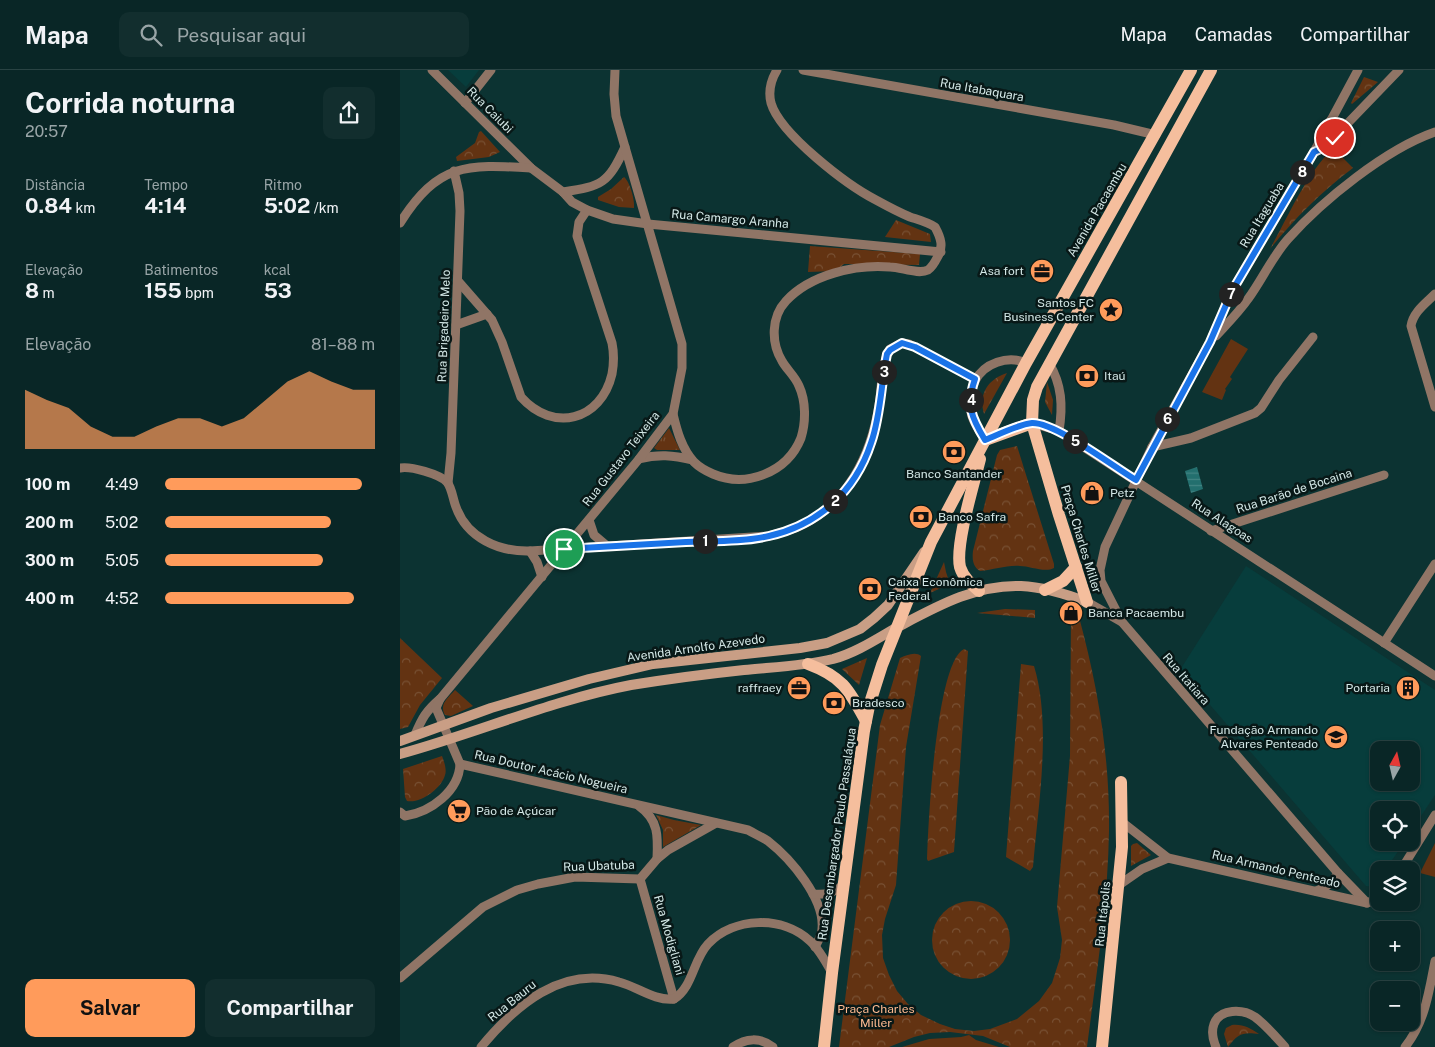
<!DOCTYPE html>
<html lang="pt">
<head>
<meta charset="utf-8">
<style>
  body { margin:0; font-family:"Public Sans",sans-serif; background:#122e2e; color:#f1f3f6; height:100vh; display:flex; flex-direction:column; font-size:19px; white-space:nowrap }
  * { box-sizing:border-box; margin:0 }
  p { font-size:16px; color:#99a5a7 }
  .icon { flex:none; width:28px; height:28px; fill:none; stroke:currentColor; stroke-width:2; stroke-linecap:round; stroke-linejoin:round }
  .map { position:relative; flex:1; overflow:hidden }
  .panel { display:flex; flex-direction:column; background:#092626; width:400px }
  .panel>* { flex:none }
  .needle { width:32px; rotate:8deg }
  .controls { position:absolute; left:970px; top:671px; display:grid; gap:10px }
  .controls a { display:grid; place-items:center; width:50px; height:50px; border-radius:10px; background:#092626; box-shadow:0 1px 4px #0004,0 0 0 1px #294343; font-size:25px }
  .pin { position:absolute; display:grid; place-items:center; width:42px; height:42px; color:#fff; margin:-21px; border:2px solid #fff; border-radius:50%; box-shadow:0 1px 5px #0007 }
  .km { position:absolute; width:25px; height:25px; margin:-12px; border-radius:50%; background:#222; color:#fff; font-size:14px; line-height:25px; text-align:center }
  .round { display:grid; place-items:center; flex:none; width:52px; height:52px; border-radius:10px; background:#122e2e }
  .summary { display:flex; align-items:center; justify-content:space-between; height:85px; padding:0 25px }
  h1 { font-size:28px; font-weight:700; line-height:38px }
  .figures { display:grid; grid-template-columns:repeat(3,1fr); gap:8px; height:85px; padding:5px 25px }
  .figures div { display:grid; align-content:center }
  .figures b { font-size:21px; font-weight:700 }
  .figures small { font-size:14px; font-weight:400 }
  .figures p { font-size:14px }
  .chart { height:140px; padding:10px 25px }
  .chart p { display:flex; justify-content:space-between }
  .chart svg { width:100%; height:90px; margin-top:5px; fill:#ff9b5b; opacity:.7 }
  .primary-button { display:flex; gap:10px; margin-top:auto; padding:10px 25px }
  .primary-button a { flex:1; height:58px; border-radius:10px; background:#ff9b5b; color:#111; font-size:20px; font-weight:700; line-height:58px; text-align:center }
  .primary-button a+a { background:#122e2e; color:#f1f3f6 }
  ul { padding:0 25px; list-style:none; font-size:16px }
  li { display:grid; grid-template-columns:80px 60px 1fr; align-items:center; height:38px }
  li i { height:12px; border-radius:6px; background:#ff9b5b }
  header { display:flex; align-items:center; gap:30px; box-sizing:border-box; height:70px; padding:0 25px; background:#092626; border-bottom:1px solid #294343 }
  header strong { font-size:24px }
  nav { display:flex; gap:28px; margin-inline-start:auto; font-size:18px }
  .search { width:350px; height:45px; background:#122e2e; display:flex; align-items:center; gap:12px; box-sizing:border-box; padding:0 18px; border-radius:10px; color:#99a5a7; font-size:19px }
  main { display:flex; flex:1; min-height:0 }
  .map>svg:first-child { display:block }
  .built { fill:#073d3c; fill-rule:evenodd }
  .grass { fill:url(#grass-tufts) }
  .park { fill:url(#park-crowns) }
  .garden { fill:#633312 }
  .water { fill:url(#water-rules) }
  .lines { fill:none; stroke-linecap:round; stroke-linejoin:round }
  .street { stroke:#907566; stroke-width:9 }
  .secondary { stroke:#c99e85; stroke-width:10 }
  .primary { stroke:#f5be9d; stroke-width:12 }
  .route-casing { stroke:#fff; stroke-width:10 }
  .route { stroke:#1a73e8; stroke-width:6 }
  .labels { text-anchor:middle; stroke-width:5; stroke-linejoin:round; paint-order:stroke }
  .street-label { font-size:12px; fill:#d4e8e7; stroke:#081817 }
  .poi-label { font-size:12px; fill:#d4e8e7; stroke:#081817; text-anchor:start }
  .park-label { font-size:12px; fill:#feba91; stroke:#081817 }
</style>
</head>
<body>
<header>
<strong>Mapa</strong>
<div class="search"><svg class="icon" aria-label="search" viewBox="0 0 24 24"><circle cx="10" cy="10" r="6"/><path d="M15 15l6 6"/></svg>Pesquisar aqui</div>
<nav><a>Mapa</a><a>Camadas</a><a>Compartilhar</a></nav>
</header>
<main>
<section class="panel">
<div class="summary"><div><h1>Corrida noturna</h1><p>20:57</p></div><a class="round"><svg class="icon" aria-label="share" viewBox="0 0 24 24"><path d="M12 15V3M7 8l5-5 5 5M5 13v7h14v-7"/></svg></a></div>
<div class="figures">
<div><p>Distância</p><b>0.84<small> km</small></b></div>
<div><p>Tempo</p><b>4:14</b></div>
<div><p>Ritmo</p><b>5:02<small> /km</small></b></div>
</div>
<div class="figures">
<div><p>Elevação</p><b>8<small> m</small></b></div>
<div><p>Batimentos</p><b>155<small> bpm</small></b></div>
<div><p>kcal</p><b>53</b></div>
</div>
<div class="chart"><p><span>Elevação</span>81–88 m</p>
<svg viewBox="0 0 160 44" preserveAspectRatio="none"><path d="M0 44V15L10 20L20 24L30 33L40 38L50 38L60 33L70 29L80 29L90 33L100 29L110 20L120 11L130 6L140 11L150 15L160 15V44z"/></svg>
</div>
<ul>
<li><b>100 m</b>4:49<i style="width:94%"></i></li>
<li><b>200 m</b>5:02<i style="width:79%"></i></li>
<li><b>300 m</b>5:05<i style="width:75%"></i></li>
<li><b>400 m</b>4:52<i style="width:90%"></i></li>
</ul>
<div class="primary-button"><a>Salvar</a><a>Compartilhar</a></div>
</section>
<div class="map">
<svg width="1035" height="977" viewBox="0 0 1035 977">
  <defs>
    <pattern id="grass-tufts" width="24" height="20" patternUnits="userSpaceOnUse" patternTransform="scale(1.25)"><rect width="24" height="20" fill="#633312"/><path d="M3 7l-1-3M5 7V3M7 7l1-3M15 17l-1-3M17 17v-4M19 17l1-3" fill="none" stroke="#785134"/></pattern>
    <pattern id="park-crowns" width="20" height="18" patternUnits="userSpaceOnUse" patternTransform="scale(1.25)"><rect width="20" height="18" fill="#633312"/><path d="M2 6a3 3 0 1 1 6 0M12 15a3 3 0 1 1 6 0" fill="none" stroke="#785134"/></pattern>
    <pattern id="water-rules" width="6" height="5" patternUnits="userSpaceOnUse" patternTransform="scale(1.25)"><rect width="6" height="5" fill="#236f6e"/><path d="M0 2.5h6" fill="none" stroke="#428483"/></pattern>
  </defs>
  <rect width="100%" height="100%" fill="#0c3332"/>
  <g class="built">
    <path d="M48,0H79L66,17Z"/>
    <path d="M846,496L1035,620V725L1011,761V740H979V772L1004,773L985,800H979V810L973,817L966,816L780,600ZM979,680H1011V712H979Z"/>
  </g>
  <path class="grass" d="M269,358L280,380H257L254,378Z"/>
  <g class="park">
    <path d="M964,7L978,12L952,34L951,33Z"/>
    <path d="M81,61L100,82L89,87L57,91L56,87L75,73L79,62Z"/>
    <path d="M933,78L953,98C921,122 895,148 870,179C889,145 905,106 933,78Z"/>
    <path d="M224,107C230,112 235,130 234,138L219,137L198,130V127L211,119Z"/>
    <path d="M496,150L530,164L531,172L485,167Z"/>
    <path d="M410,176L520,184L519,195L444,194L436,201L408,202Z"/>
    <path d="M607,303L584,344C578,324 588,309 607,303Z"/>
    <path d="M647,312L653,330L652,345L645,332Z"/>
    <path d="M617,376L654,494V498C645,503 630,496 620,496C606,495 594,500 580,501C573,497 572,489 573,481L597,385L600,380Z"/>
    <path d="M544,492L546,502L550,514L530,523Z"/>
    <path d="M605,539L635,540V548L577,543Z"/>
    <path d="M671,541L676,542L679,547C698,617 710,688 709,761C708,833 696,906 687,977H610L583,966L550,962L530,963L514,967L489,977H439L480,655L500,588C506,585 516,581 521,586L506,677L496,815L485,849L482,865L483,888L489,905L497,921L508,934L521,945L540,954L555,959L574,961L590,959L617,949L639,931L652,913L660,888L662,870L657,837L670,686Z"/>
    <path d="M0,568L42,608L20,635L8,657L0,659Z"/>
    <path d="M564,579L568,581L554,782L528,791L527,789C528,755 536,592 564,579Z"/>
    <path d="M467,588L459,615L442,599Z"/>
    <path d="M621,594L634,596C652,655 638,736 633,797L630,801L606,787Z"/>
    <path d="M55,620L73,636L51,646L45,645C39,634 48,628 55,620Z"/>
    <path d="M42,686C44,691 47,700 45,705C42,718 20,734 7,731L5,727L3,699Z"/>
    <path d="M256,745L274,750L301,755L263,777V760Z"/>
    <path d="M737,773L751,785L731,796V776L733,774Z"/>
    <circle cx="571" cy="870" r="39"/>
    <path d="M832,955C843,954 850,958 859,964C842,962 838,964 828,977L824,964L826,958Z"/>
  </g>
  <g class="garden">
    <path d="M831,269L848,279L830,307L832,309L825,319L826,320L822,330L802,322Z"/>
    <path d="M1035,773V807L1020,803Z"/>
    <path d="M569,965L576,970L599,977H502L529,969L561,967Z"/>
  </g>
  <path class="water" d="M797,397L803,419L791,423L785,401Z"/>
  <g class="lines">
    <g class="street">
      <path d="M32,0L131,98L163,122L172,132L187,140L213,149L248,154L541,182"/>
      <path d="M403,0L714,55L756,65"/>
      <path d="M65,33L91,0"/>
      <path d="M946,55L999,0"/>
      <path d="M914,82L927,76L946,55L937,57L931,50"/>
      <path d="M163,122C202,116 208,114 225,77"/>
      <path d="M0,153C38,93 66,94 131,98"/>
      <path d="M58,211L92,250L102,272L121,327C153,363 201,351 212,304C214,293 214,283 212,273L177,166L179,152L187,140"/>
      <path d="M1035,224C1026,233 1013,242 1011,256L1035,337"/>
      <path d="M56,255L87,244"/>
      <path d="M816,266C827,254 839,242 848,229C862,210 872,187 888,169C923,130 986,79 1035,62"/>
      <path d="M649,293C662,315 663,336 659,361"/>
      <path d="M273,344C277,361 282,379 294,392C299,397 306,401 313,404C346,418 387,403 401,368C406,352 406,331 399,316C395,306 387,300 382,291C371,273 371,247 386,231C410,205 455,194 490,197C501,197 518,205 528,200C532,197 535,192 537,188C544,177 541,168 535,157C527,152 519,150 510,147C498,142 487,136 476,130C447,115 380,64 371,33C368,21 371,10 377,0"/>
      <path d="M632,353L659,361L1035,606"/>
      <path d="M585,370C580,361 572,352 571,342C570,332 571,319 575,311C584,293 608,285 626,293"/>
      <path d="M752,377L791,368L855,343L861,338L879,310L913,267"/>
      <path d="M239,389C258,384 273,385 292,390"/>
      <path d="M0,398C11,396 39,404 47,412C52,418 53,430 56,437C67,468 99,482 130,481L369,466C378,463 389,461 398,457C447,435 471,386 479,335C482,318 481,294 490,279L502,273L509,274L575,309"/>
      <path d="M48,413L51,383L60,141L59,123L54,101"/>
      <path d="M189,450L194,465L207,476"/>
      <path d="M811,461L984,405"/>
      <path d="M130,481L137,492L142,507"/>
      <path d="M687,532L722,552L938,803L967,833"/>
      <path d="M722,552L701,511L700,500L705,477L752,377L810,272L832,221L914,82L958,0"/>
      <path d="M984,573L1035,494"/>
      <path d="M15,665C22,648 26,641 40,629L239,389L273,344L282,298V274L216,46L214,24L215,0"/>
      <path d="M60,694L348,760C355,764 362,767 368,771C391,789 425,829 422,859C422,865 418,871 415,877"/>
      <path d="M239,736C259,750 258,767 257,789"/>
      <path d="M0,742L5,746C31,742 59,721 60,694L36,638L40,629"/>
      <path d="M722,752L768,788L967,833L979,828"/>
      <path d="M1001,800L1035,745"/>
      <path d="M240,809L274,929"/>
      <path d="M719,815L742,799L768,788"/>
      <path d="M916,821C926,818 933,813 938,803"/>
      <path d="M413,824C429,825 432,823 445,814"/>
      <path d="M0,908L83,837L117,820L138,814L175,807L240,809L257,789L268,780L316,753"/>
      <path d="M81,977C115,936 161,895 219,912C238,917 254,931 274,929C293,917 293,890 308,874C334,847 382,845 410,871C419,879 426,892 432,903"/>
      <path d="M333,977C346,968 360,967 373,977"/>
      <path d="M816,977C813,970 811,962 814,954C820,938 843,939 855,947C866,955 876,967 885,977"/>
      <path d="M1005,977C1025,952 1029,922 1035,891"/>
    </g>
    <g class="secondary">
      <path d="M0,671L91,638L189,609L253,594L400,578L427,573L460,559L474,548L488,535L524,482"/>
      <path d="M0,684C77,663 152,630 231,615C269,609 306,604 344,600C374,597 404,596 433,589C455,583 475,570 494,559C534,538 575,514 621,516C644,517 666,524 687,532"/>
    </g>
    <g class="primary">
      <path d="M585,370L632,353"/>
      <path d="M645,520L663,511L676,497"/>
      <path d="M579,521C571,514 563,507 560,497C555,475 574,413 580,389"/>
      <path d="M687,532L659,445L632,353L633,330L637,317L811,0"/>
      <path d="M408,594C443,607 449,620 466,651"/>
      <path d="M424,977L432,903L464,661L469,636L482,595L531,472L626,293L791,0"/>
      <path d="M702,977L722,777L721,712"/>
    </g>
  </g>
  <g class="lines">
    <g class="route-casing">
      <path id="route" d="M164,479C205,477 245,474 286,472C313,471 343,472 369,466C418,455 455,422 471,373C481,345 481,313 487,284L490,280L502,273L515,277L575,309C566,335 571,347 585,370C597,365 620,354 632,353C655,352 714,397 736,410L810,272L832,221L914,82L927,76L935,68"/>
    </g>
    <use href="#route" class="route"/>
  </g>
  <defs>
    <g id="office-disc" transform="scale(1.25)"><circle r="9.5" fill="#ff9b5b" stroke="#081817"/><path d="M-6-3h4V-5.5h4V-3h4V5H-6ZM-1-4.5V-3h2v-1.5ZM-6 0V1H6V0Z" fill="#111"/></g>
    <g id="sight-disc" transform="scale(1.25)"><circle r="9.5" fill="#ff9b5b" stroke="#081817"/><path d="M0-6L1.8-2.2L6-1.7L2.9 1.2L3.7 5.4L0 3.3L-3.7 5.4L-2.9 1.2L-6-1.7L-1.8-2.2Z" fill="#111"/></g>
    <g id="bank-disc" transform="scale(1.25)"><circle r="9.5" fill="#ff9b5b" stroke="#081817"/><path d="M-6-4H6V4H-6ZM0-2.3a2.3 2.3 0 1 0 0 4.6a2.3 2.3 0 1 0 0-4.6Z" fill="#111"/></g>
    <g id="shop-disc" transform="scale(1.25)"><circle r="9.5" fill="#ff9b5b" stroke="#081817"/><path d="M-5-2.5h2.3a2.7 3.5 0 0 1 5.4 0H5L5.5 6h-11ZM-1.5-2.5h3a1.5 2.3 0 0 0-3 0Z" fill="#111"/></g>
    <g id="building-disc" transform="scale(1.25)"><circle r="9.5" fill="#ff9b5b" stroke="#081817"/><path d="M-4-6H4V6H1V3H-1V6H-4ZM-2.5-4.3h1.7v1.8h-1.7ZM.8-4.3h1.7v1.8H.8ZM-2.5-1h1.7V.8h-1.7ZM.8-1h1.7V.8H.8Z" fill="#111"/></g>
    <g id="university-disc" transform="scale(1.25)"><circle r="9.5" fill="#ff9b5b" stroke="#081817"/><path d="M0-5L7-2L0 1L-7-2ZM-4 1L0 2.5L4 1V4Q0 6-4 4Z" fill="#111"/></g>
    <g id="supermarket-disc" transform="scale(1.25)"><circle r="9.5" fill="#ff9b5b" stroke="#081817"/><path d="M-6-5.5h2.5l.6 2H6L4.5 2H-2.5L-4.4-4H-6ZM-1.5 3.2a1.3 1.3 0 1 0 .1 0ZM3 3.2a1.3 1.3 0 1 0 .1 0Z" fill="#111"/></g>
  </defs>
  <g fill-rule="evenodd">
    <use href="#office-disc" x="642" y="201"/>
    <use href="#sight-disc" x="711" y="240"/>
    <use href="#bank-disc" x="687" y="306"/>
    <use href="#bank-disc" x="554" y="382"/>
    <use href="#shop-disc" x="692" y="423"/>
    <use href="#bank-disc" x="521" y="447"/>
    <use href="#bank-disc" x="470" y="519"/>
    <use href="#shop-disc" x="671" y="543"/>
    <use href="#office-disc" x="399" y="618"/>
    <use href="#building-disc" x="1008" y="618"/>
    <use href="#bank-disc" x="434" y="633"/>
    <use href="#university-disc" x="936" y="667"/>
    <use href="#supermarket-disc" x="59" y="741"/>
  </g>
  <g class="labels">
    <g class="street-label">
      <text transform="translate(582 20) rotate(10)" y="4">Rua Itabaquara</text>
      <text transform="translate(90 40) rotate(45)" y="4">Rua Caiubi</text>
      <text transform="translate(697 140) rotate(-60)" y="4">Avenida Pacaembu</text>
      <text transform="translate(862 145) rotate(-59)" y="4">Rua Itaguaba</text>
      <text transform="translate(330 149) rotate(5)" y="4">Rua Camargo Aranha</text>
      <text transform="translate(44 256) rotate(-88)" y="4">Rua Brigadeiro Melo</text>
      <text transform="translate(221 389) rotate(-52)" y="4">Rua Gustavo Teixeira</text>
      <text transform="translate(894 421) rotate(-18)" y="4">Rua Barão de Bocaina</text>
      <text transform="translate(822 451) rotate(33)" y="4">Rua Alagoas</text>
      <text transform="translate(681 469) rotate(73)" y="4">Praça Charles Miller</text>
      <text transform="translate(296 578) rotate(-8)" y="4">Avenida Arnolfo Azevedo</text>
      <text transform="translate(786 609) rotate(49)" y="4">Rua Itatiara</text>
      <text transform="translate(151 702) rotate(13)" y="4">Rua Doutor Acácio Nogueira</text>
      <text transform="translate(437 764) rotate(-82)" y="4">Rua Desembargador Paulo Passaláqua</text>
      <text transform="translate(199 796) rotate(-2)" y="4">Rua Ubatuba</text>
      <text transform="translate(876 799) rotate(13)" y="4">Rua Armando Penteado</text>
      <text transform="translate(703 844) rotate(-84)" y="4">Rua Itápolis</text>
      <text transform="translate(269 865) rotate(74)" y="4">Rua Modigliani</text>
      <text transform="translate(112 931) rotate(-39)" y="4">Rua Bauru</text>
    </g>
    <g class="poi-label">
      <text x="624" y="205" text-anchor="end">Asa fort</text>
      <text x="694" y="237" text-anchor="end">Santos FC<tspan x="694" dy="14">Business Center</tspan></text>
      <text x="704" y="310">Itaú</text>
      <text x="554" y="408" text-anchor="middle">Banco Santander</text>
      <text x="710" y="427">Petz</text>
      <text x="538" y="451">Banco Safra</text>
      <text x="488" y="516">Caixa Econômica<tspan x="488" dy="14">Federal</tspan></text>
      <text x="688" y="547">Banca Pacaembu</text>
      <text x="382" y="622" text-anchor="end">raffraey</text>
      <text x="990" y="622" text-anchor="end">Portaria</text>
      <text x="452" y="637">Bradesco</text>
      <text x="918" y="664" text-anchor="end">Fundação Armando<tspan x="918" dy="14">Alvares Penteado</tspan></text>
      <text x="76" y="745">Pão de Açúcar</text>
    </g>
    <g class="park-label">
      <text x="476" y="943">Praça Charles<tspan x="476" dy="14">Miller</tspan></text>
    </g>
  </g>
</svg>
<div class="controls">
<a><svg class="needle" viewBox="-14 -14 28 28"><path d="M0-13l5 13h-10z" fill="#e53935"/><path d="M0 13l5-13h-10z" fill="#99a5a7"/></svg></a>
<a><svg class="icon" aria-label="locate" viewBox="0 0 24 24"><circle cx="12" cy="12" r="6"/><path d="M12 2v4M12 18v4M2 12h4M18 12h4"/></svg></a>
<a><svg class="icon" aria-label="layers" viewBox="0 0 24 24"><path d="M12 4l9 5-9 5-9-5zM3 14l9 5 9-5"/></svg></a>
<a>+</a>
<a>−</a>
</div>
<div class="pin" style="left:164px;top:479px;background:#1e9e55"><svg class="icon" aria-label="arrive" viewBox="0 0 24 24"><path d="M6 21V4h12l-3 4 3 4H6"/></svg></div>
<div class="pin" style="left:935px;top:68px;background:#d93025"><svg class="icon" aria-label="check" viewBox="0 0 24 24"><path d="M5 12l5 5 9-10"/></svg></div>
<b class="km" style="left:305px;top:471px">1</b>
<b class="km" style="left:435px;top:431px">2</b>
<b class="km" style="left:484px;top:302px">3</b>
<b class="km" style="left:571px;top:330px">4</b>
<b class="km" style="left:675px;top:371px">5</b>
<b class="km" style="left:767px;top:349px">6</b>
<b class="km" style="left:831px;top:224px">7</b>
<b class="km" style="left:902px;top:102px">8</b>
</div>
</main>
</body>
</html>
